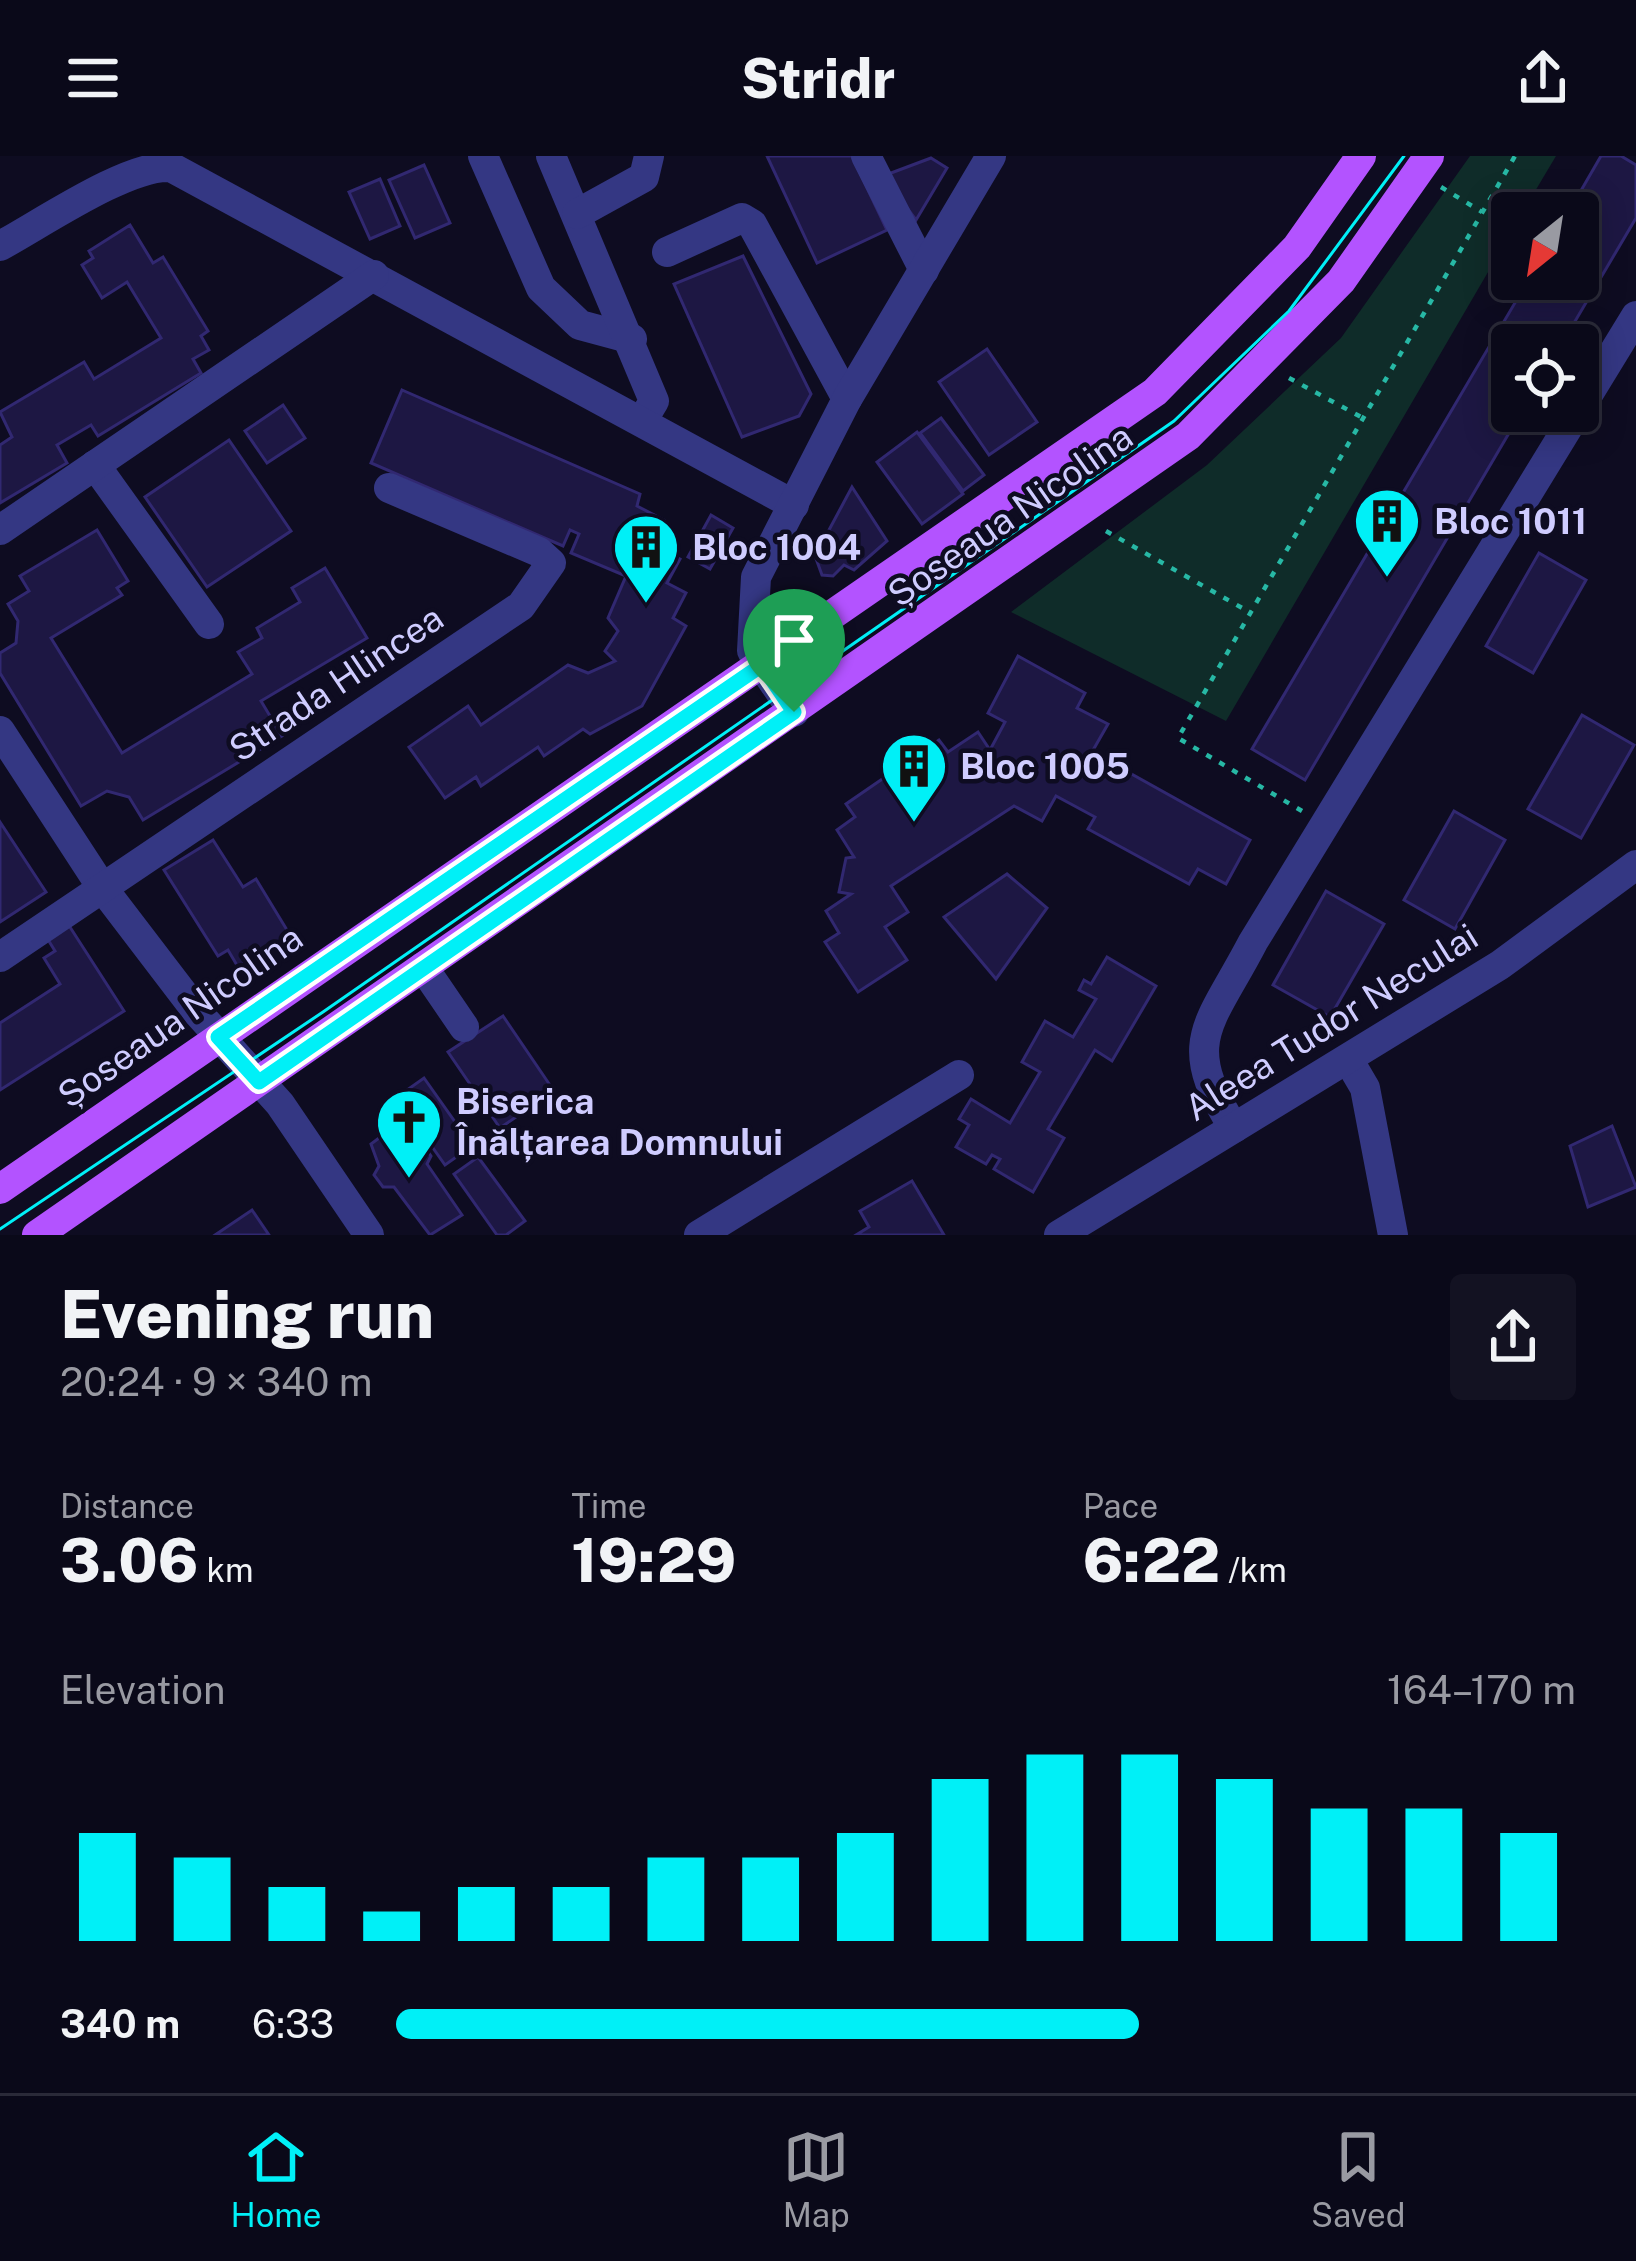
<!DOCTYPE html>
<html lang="en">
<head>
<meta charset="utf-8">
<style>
  body { margin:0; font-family:"Public Sans",sans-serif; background:#131222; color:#f1f3f6; height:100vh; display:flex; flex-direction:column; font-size:45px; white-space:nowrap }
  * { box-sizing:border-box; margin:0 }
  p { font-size:39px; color:#999aa2 }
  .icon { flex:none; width:66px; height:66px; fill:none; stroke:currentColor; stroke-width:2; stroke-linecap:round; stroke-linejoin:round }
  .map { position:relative; height:1079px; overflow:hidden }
  .details { display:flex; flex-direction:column; background:#0a0919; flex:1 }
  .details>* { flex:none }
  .needle { width:78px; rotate:210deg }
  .controls { position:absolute; left:1491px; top:36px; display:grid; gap:24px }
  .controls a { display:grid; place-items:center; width:108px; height:108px; border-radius:12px; background:#0a0919; box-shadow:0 6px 30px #0003,0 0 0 3px #2a2a38; font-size:60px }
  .pin { position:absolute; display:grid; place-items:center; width:102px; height:102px; color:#fff; margin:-123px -51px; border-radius:50% 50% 50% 0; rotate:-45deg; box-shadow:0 0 12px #0007 }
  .pin .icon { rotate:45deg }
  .round { display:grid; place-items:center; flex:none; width:126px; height:126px; border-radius:12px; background:#131222 }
  .headline { display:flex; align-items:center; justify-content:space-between; height:204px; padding:0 60px }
  h1 { font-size:66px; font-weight:800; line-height:90px }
  .figures { display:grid; grid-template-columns:repeat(3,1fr); gap:18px; height:204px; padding:12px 60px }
  .figures div { display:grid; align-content:center }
  .figures b { font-size:60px; font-weight:800 }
  .figures small { font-size:33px; font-weight:400 }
  .figures p { font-size:33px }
  .chart { height:336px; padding:24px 60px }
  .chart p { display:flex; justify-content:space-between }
  .chart svg { width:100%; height:216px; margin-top:12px; stroke:#00f0f7; stroke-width:6 }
  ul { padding:0 60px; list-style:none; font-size:39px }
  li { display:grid; grid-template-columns:192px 144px 1fr; align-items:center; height:90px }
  li i { height:30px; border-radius:15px; background:#00f0f7 }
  header { display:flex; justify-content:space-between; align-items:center; height:156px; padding:0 60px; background:#0a0919; font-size:54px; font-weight:800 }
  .tabs { display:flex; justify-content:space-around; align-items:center; height:168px; border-top:3px solid #2a2a38; background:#0a0919; font-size:33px; color:#999aa2 }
  .tabs a { display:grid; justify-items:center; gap:6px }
  .tabs .current { color:#00f0f7 }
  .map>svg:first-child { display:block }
  .green { fill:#0f2c29 }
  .building { fill:#1d1743; stroke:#312871; stroke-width:3 }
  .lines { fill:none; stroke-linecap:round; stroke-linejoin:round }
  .path { stroke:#27b8a5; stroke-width:4.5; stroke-dasharray:6 9; stroke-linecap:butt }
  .minor { stroke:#343783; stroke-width:30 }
  .major { stroke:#b353ff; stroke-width:30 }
  .tram { stroke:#00f0f7; stroke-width:3 }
  .route-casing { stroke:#fff; stroke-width:24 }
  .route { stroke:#00f0f7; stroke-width:15 }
  .labels { text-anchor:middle; stroke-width:9; stroke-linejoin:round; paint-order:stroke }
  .street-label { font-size:36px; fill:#cfccff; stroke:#0e0c21 }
  .poi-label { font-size:36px; font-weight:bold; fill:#cfccff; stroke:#0e0c21; text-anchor:start }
</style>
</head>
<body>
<header><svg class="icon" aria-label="menu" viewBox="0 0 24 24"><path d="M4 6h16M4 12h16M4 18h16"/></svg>Stridr<svg class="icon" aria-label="share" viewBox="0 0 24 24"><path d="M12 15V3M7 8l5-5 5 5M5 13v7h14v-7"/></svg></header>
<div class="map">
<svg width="1636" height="1079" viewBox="0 0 1636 1079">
  <rect width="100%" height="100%" fill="#0e0c21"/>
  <path class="green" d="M1470,0H1556L1522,57H1512V75L1226,565L1011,456L1207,309L1341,182Z"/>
  <g class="building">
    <path d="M767,0H852L887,74L817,107Z"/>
    <path d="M1601,0H1621L1636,9V62L1561,189H1512V255H1522L1305,624L1252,593L1529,123H1578V57H1568Z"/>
    <path d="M931,2L947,12L916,64L883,20Z"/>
    <path d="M424,9L450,67L415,82L389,24Z"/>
    <path d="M380,23L400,70L370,83L349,36Z"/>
    <path d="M130,69L153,107L163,101L208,175L201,180L209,194L193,203L201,217L98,280L91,269L57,289L67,307L0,347V289L12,281L0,256L84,206L94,223L161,182L127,126L102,142L82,109L93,102L89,95Z"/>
    <path d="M743,100L811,238L799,260L742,281L674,128Z"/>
    <path d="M987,193L1037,266L989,299L939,226Z"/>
    <path d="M402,234L640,338L637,350L664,364L651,387L680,403L667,427L686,437L673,462L686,470L642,550L590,578L583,573L544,600L538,591L481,630L476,621L445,642L409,591L468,550L481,569L568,509L588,517L615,505L605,495L618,475L608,462L626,420L571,397L579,378L570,374L563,390L371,307Z"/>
    <path d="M283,249L305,282L267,307L245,275Z"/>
    <path d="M941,262L984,319L963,335L920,277Z"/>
    <path d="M917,276L963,338L922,368L877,306Z"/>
    <path d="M229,284L291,375L207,431L145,341Z"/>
    <path d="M852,331L887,385L854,414L844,409L833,420L822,419L814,397L836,381L829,374Z"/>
    <path d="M711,359L733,372L710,413L688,401Z"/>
    <path d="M97,374L128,425L117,432L122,439L51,482L122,597L252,518L238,496L262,482L257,472L300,446L292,432L325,412L367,482L261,545L282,580L143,664L129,641L107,635L81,650L0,517V497L16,487L18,465L8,448L29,435L20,420Z"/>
    <path d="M1539,397L1586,424L1533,517L1486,490Z"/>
    <path d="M1018,500L1085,537L1077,552L1108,568L1092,596L1250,684L1226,728L1198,713L1189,728L1088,673L1095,661L1056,640L1042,665L1014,650L891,730L908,756L885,771L907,804L858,836L825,786L839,777L826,755L851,738L839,736L846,702L854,701L837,674L855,661L846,648L939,584L948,596L978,576L990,594L1005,566L988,557Z"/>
    <path d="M1582,559L1634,589L1581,682L1528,653Z"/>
    <path d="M1454,655L1505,684L1455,773L1404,744Z"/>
    <path d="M0,666L46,736L0,766Z"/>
    <path d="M213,684L243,731L256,723L290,779L238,811L228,794L218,800L164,714Z"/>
    <path d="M1007,718L1047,752L996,823L944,761Z"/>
    <path d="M1326,735L1384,768L1330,861L1273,829Z"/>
    <path d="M68,768L124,855L0,934V867L60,828L44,802L55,795L47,782Z"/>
    <path d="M1107,801L1156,830L1112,905L1095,894L1048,973L1064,982L1033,1036L994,1013L1000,1003L992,999L986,1008L956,991L969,969L959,963L971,943L1010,967L1040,916L1022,906L1045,865L1073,881L1096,843L1079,834L1084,824L1091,828Z"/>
    <path d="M503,860L554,935L500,972L448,896Z"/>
    <path d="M424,922L472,990L445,1009L397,941Z"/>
    <path d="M1612,970L1636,1031L1588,1051L1570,990Z"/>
    <path d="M391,973L423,988L431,1000L427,1008L462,1059L430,1079L394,1031H383L374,1019L379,1010L371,988Z"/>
    <path d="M478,1001L525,1065L506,1079H497L454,1018Z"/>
    <path d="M912,1025L944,1079H856L869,1071L860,1055Z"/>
    <path d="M252,1054L269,1079H215Z"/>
  </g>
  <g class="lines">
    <g class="path">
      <path d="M1441,31L1482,56"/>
      <path d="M1289,222L1363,262"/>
      <path d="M1106,375L1251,457"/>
      <path d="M1302,655L1178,582L1515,0"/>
    </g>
    <g class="minor">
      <path d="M483,0L541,132L580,169L632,183"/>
      <path d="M551,0L654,245L642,265"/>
      <path d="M866,0L924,114"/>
      <path d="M577,58L644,21L649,0"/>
      <path d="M0,90C41,68 128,8 171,11L794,349"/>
      <path d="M667,96L742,62L752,68L847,243"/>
      <path d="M95,309L209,468"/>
      <path d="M0,374L374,119"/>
      <path d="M794,556L752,495L756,421L847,243L991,0"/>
      <path d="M0,575L101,730L198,857L280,948L369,1079"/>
      <path d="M0,801L521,450L551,407L539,396L389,332"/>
      <path d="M423,811L464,871"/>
      <path d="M1348,903L1365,932L1393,1079"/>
      <path d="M1234,972C1178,885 1210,869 1253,786L1636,160"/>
      <path d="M699,1079L959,919"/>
      <path d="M1059,1079L1500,809L1636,709"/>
    </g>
    <g class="major">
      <path d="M0,1033L1155,236L1297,91L1361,0"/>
      <path d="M37,1079L1188,280L1341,125L1429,0"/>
    </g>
    <path class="tram" d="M0,1073L323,856L1174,265L1289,155L1404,0"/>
  </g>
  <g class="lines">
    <g class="route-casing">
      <path id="route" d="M762,509L794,556L259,926L218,881Z"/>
    </g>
    <use href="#route" class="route"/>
  </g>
  <defs>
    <g id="building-pin" transform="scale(3.45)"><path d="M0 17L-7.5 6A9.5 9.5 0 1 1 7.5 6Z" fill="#00f0f7" stroke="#0e0c21"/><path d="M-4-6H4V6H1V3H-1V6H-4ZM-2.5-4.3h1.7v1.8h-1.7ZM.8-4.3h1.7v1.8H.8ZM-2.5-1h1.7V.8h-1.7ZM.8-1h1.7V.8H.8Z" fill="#111"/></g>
    <g id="church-pin" transform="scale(3.45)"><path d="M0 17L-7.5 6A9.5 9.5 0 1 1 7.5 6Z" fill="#00f0f7" stroke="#0e0c21"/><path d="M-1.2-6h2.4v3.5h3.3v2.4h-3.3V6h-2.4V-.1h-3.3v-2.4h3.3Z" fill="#111"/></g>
  </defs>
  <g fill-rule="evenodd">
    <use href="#building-pin" x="1387" y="365"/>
    <use href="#building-pin" x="646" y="391"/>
    <use href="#building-pin" x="914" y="610"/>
    <use href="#church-pin" x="409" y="966"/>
  </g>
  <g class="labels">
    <g class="street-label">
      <text transform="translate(1010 359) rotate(-35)" y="13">Șoseaua Nicolina</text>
      <text transform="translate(336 527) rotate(-34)" y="13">Strada Hlincea</text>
      <text transform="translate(180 860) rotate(-35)" y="13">Șoseaua Nicolina</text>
      <text transform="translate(1331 866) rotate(-32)" y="13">Aleea Tudor Neculai</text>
    </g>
    <g class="poi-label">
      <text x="1434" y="378">Bloc 1011</text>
      <text x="692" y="404">Bloc 1004</text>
      <text x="960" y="623">Bloc 1005</text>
      <text x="456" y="958">Biserica<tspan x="456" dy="41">Înălțarea Domnului</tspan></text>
    </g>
  </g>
</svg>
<div class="controls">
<a><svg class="needle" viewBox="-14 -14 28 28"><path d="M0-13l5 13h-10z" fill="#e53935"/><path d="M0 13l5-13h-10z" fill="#999aa2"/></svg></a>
<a><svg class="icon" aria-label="locate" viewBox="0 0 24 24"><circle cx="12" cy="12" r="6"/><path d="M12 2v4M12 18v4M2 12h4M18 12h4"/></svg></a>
</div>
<div class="pin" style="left:794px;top:556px;background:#1e9e55"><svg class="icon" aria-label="arrive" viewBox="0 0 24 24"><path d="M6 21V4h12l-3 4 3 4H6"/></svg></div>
</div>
<section class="details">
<div class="headline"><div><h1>Evening run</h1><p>20:24 · 9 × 340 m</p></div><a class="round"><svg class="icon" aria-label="share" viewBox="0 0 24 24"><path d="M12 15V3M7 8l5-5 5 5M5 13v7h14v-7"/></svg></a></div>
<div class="figures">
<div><p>Distance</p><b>3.06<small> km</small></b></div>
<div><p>Time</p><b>19:29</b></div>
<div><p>Pace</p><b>6:22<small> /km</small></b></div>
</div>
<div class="chart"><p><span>Elevation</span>164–170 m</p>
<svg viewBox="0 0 160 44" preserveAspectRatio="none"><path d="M5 44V22M15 44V27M25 44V33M35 44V38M45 44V33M55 44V33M65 44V27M75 44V27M85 44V22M95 44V11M105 44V6M115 44V6M125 44V11M135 44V17M145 44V17M155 44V22"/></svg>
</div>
<ul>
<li><b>340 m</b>6:33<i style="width:63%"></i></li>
</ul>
</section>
<nav class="tabs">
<a class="current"><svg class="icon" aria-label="home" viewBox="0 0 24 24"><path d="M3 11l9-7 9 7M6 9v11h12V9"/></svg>Home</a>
<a><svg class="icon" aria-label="map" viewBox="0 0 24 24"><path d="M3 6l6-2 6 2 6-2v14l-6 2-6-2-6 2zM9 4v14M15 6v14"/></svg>Map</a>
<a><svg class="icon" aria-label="saved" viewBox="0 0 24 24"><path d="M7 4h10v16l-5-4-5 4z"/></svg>Saved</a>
</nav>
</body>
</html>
